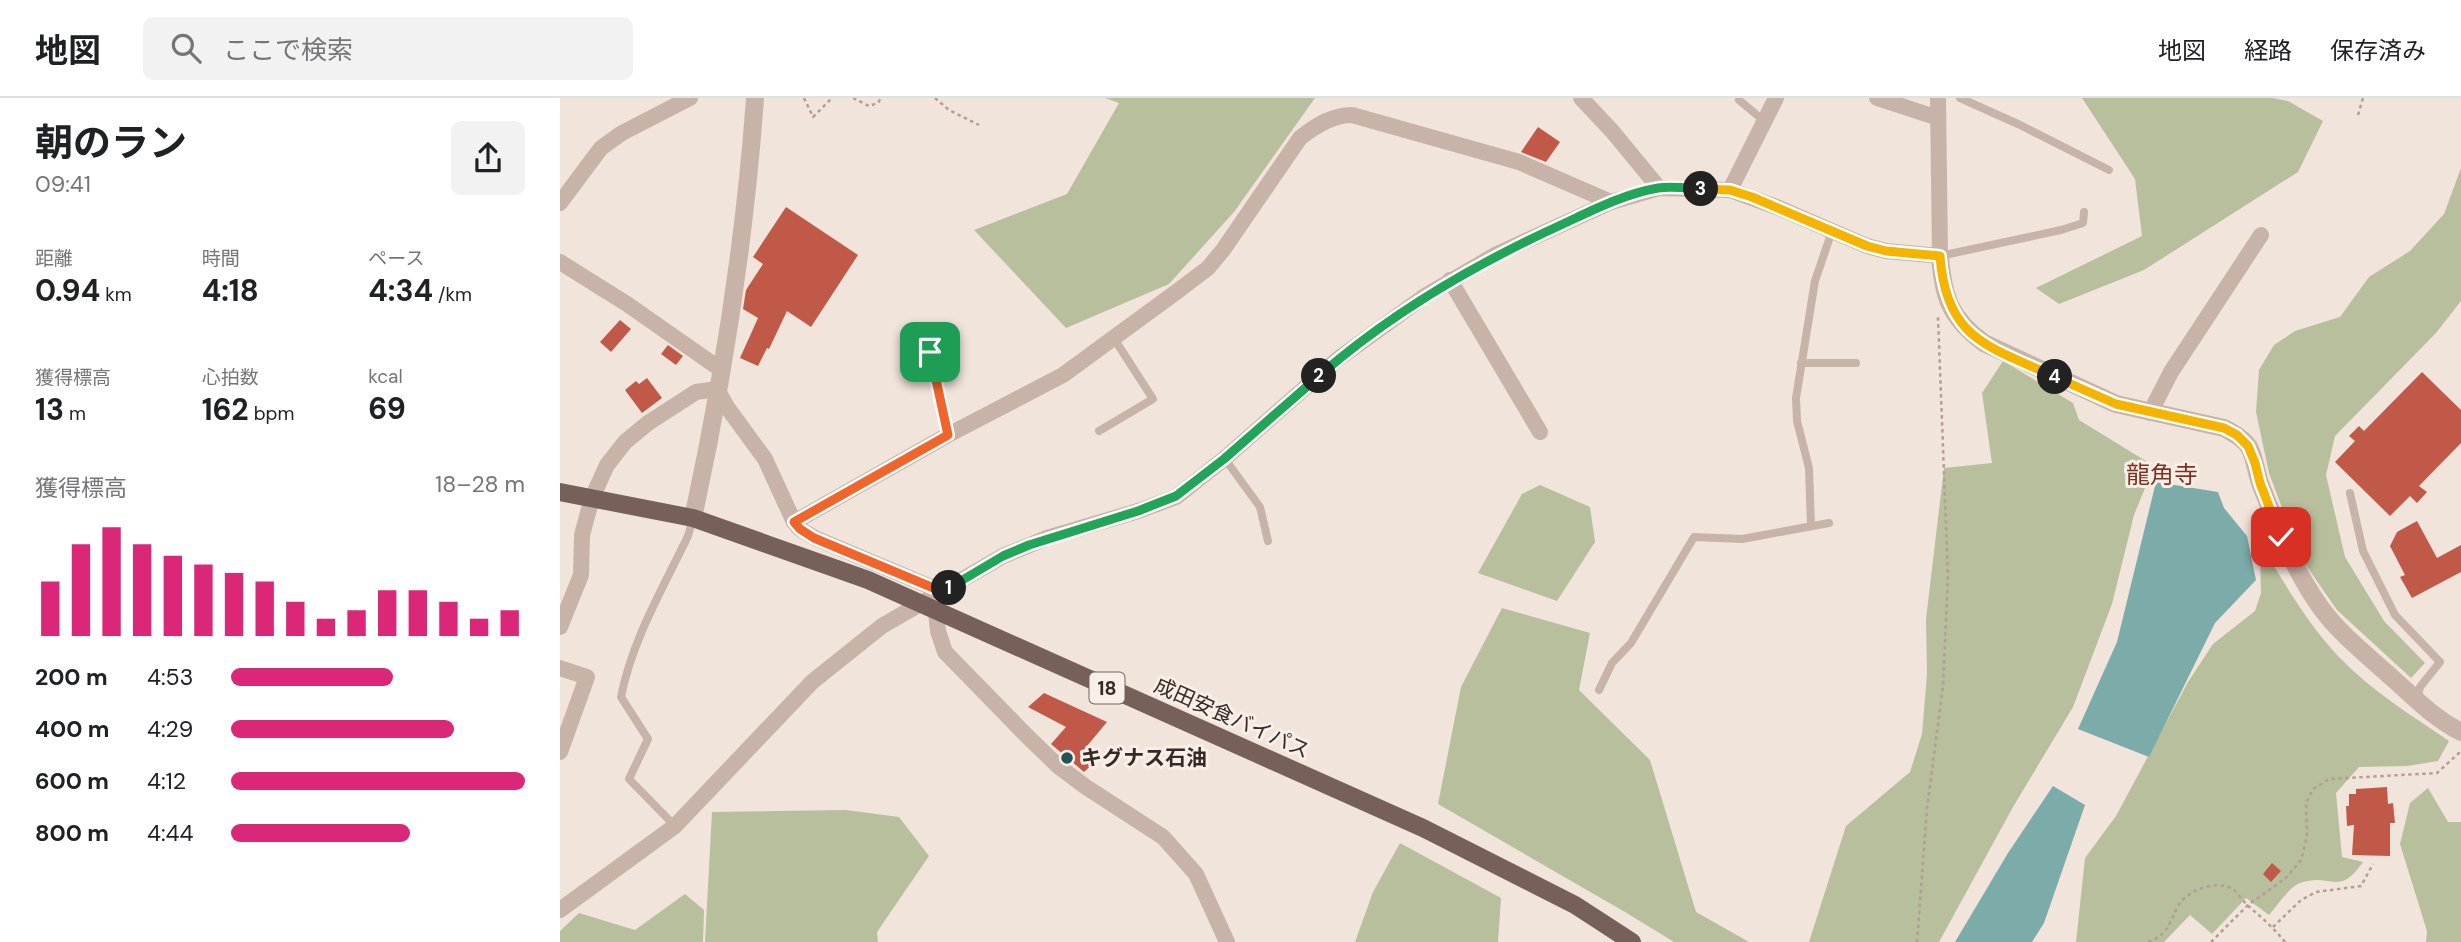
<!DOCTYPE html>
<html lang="ja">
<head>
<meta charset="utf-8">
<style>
  body { margin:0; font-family:"DM Sans","Noto Sans JP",sans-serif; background:#f2f2f2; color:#202124; height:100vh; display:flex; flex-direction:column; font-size:26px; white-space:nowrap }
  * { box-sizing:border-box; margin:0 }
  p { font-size:23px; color:#757577 }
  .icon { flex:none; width:38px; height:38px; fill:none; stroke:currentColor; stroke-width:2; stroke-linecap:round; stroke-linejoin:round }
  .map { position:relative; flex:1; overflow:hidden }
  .side { display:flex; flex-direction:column; background:#fff; width:560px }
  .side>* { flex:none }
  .pin { position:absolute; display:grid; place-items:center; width:60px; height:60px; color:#fff; margin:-30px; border-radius:14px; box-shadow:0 4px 10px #0006 }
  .km { position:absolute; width:35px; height:35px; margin:-18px; border-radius:50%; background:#222; color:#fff; font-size:19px; line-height:35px; text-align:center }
  .round { display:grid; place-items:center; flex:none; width:74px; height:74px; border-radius:10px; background:#f2f2f2 }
  .overview { display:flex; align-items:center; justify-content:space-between; height:119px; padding:0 35px }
  h1 { font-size:38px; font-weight:700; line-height:52px }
  .stats { display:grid; grid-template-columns:repeat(3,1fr); gap:10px; height:119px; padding:7px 35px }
  .stats div { display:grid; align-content:center }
  .stats b { font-size:30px; font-weight:700 }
  .stats small { font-size:19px; font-weight:400 }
  .stats p { font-size:19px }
  .chart { height:196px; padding:14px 35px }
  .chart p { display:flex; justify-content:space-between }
  .chart svg { width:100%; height:126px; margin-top:7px; stroke:#db2777; stroke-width:6 }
  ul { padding:0 35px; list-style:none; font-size:23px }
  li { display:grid; grid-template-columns:112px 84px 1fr; align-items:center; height:52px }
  li i { height:18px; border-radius:9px; background:#db2777 }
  header { display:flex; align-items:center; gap:42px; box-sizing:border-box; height:98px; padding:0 35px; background:#fff; border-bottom:2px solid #e0e0e0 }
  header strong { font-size:33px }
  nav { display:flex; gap:38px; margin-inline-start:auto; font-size:24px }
  .search { width:490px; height:63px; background:#f2f2f2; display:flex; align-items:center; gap:18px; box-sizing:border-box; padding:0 24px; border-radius:10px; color:#757577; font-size:26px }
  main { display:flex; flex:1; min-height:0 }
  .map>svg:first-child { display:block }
  .green { fill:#b7bf9c }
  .water { fill:#7baca9 }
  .building { fill:#c15949 }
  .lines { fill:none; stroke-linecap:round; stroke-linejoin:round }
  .path { stroke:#b49d92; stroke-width:2.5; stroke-dasharray:3.5 3.5; stroke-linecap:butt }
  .service { stroke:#c8b3a8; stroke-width:8 }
  .minor { stroke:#c8b3a8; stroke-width:16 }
  .tertiary { stroke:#c8b3a8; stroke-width:18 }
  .primary { stroke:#766059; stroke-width:18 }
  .split-1-casing { stroke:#fff; stroke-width:14 }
  .split-2-casing { stroke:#fff; stroke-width:14 }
  .split-3-casing { stroke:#fff; stroke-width:14 }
  .split-4-casing { stroke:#fff; stroke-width:14 }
  .split-5-casing { stroke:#fff; stroke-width:14 }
  .split-1 { stroke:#f0652b; stroke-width:9 }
  .split-2 { stroke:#22a559; stroke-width:9 }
  .split-3 { stroke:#22a559; stroke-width:9 }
  .split-4 { stroke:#f5b400; stroke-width:9 }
  .split-5 { stroke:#f5b400; stroke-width:9 }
  .poi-dot { fill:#1f5553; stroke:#f8efe7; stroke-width:2.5 }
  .labels { text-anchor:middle; stroke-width:6; stroke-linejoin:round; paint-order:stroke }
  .shield { fill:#f8efe7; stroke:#706561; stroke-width:2 }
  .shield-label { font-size:19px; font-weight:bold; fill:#352a28 }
  .street-label { font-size:21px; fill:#352a28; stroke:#f8efe7 }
  .poi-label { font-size:21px; font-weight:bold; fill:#352a28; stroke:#f8efe7; text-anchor:start }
  .quarter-label { font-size:24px; fill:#803024; stroke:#f8efe7 }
</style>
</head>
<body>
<header>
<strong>地図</strong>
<div class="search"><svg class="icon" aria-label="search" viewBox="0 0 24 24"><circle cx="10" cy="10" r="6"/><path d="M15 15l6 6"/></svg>ここで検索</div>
<nav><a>地図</a><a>経路</a><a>保存済み</a></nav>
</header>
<main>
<section class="side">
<div class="overview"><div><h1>朝のラン</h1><p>09:41</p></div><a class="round"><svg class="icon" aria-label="share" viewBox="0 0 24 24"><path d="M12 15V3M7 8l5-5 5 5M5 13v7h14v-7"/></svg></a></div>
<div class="stats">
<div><p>距離</p><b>0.94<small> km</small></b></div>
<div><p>時間</p><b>4:18</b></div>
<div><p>ペース</p><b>4:34<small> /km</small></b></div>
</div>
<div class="stats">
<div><p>獲得標高</p><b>13<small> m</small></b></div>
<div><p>心拍数</p><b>162<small> bpm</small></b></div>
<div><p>kcal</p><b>69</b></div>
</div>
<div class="chart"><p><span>獲得標高</span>18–28 m</p>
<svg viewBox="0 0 160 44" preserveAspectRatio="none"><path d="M5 44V25M15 44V12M25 44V6M35 44V12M45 44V16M55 44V19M65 44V22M75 44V25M85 44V32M95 44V38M105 44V35M115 44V28M125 44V28M135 44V32M145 44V38M155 44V35"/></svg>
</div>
<ul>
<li><b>200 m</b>4:53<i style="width:55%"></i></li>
<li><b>400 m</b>4:29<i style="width:76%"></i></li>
<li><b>600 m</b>4:12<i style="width:100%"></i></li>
<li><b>800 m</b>4:44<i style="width:61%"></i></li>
</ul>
</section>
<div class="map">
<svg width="1901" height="844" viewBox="0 0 1901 844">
  <rect width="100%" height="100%" fill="#f1e4db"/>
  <g class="green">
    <path d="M545,0H755L674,114L609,186L506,230L414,132L507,96L559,5Z"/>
    <path d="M1522,0H1712L1728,3L1763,23L1738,74L1584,172L1499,206L1476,190L1582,138L1575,81Z"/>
    <path d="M1901,70V203L1876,235L1775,338L1766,377L1785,459L1824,523L1865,565L1851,580L1777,512L1741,460L1709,375L1696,314L1699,272L1714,247L1735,233L1780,219L1809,179L1850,153L1884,116Z"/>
    <path d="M1443,263L1513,305L1519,322L1594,368L1574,417L1552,506L1513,609L1453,709L1379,844H1249L1286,728L1350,674L1362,636L1367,576L1366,521L1384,370L1432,365L1422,295Z"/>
    <path d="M980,387L1030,409L1035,444L997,503L918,475L962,396Z"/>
    <path d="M1700,453L1707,456C1728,492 1749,527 1778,558C1810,592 1851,617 1889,643L1878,663L1847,668L1799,669L1776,695L1782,759L1803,764C1778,800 1771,774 1740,785C1729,789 1717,808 1709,817L1686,800L1652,836L1630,817L1604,844H1516L1525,760L1556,718L1628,584L1653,546L1695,513L1701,495Z"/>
    <path d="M942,510L1030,535L1019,592L1090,662L1136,814L1189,844H1114L1065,814L878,706L901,589Z"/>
    <path d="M1868,690L1888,724H1901V844H1866L1867,833L1840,746L1850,705Z"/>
    <path d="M286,712L339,719L369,758L317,834L318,844H145L152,714Z"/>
    <path d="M840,745L941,800L938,844H795L813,794Z"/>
    <path d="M125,796L144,812L143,844H0V833L19,815L75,832Z"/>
  </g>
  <g class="water">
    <path d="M1596,384L1658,394L1664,410L1687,438L1696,482L1655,525L1589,659L1518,631L1557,544Z"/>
    <path d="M1493,688L1525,707L1484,825L1472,844H1395L1448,755Z"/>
  </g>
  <g class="building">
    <path d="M978,29L1000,44L986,64L961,54Z"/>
    <path d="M226,109L298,157L251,229L227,213L209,251L207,250L198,268L180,260L198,220L183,211L186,192L203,166L193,159Z"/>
    <path d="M60,222L71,231L51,254L40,244Z"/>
    <path d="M108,247L123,258L116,267L101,256Z"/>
    <path d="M1862,274L1901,312V345L1859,388L1867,394L1857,405L1850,398L1830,418L1775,364L1795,343L1789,338L1799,328L1804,333Z"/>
    <path d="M87,280L102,300L82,315L65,292L76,283L79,286Z"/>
    <path d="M1857,423L1877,460L1901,447V474L1852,500L1840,479L1845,477L1830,448L1837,434Z"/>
    <path d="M484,595L547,624L522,654L537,662L524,674L491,646L506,629L468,609Z"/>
    <path d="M1827,689L1828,706L1833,705L1835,725H1830V758L1792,757L1794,727L1787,728L1786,708H1789V696H1796V691Z"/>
    <path d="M1712,765L1721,773L1711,784L1703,776Z"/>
  </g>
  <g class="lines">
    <g class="path">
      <path d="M244,0L253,19L272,0"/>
      <path d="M293,0L309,8L318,5L321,0"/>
      <path d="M375,0L389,12L419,27"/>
      <path d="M1798,17L1803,0"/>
      <path d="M1713,829L1741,802L1756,794L1801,788L1813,766"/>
      <path d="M1357,844L1367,710L1383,588L1388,479L1378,219"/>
      <path d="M1588,844C1609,836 1609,825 1618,808C1627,793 1653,782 1671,790C1676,793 1682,801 1686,806C1700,818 1713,829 1725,844"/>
      <path d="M1651,844L1688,807L1726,780L1741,762L1747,739L1746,705L1753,691L1769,681L1877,675L1899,655L1900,651"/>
    </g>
    <g class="service">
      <path d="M1400,0L1458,26L1549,72"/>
      <path d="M1179,2L1204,23"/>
      <path d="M1380,158L1501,132L1523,125L1524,114"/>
      <path d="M370,254L388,337"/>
      <path d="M1241,265H1296"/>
      <path d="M539,333L593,301L553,239"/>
      <path d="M665,361L700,409L708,443"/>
      <path d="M1790,395L1803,453L1835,517L1880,564L1860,589L1857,602"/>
      <path d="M1251,428L1249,370L1237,323L1236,300L1255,183L1272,133"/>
      <path d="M1039,592L1052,565L1071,545L1134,439L1182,441L1269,425"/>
      <path d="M115,728L69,681L88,641L61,599C72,542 103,490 128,438L133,420"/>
    </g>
    <g class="minor">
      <path d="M1021,0L1052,33L1099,90"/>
      <path d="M1317,0L1378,20"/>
      <path d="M1170,92L1216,0"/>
      <path d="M0,105L41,50L62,35L130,0"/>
      <path d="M0,164L67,206L160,271"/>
      <path d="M890,182L980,334"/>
      <path d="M1590,315L1611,274L1701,137"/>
      <path d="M234,424L388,337L503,277L619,192L648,170L663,152L740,40C755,28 772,17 792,17L959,64L1051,104"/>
      <path d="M376,514L378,533L385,554L467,638L498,668L526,689L603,739L636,776L667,844"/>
      <path d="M0,529L21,477L22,437L32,400L47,367L65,344L88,325L136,294L157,291L167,309L205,361L234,424L240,431L255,440L383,494"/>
      <path d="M0,570L27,579L0,654"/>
      <path d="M0,812L115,728L252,584L322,528L443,458L487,440L578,413L616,399L664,361L778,261L865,198L937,156L1051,104L1099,90L1170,92L1219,110L1307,148L1326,153L1380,158L1378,0"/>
    </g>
    <g class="tertiary">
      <path d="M1380,158C1383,199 1390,220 1424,245L1556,306L1664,330C1673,335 1683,340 1689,349C1696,362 1696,377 1702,390C1718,431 1735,474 1761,510C1780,536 1806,556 1830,578C1853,598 1873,620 1901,634"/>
      <path d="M133,420C163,282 185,141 195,0"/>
    </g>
    <path class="primary" d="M0,394L133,420L308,482L863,730L1015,807L1072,844"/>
  </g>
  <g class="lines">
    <g class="split-1-casing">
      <path id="split-1" d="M370,254L388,337L234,424L240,431L254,440L383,494L389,490"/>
    </g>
    <g class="split-2-casing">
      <path id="split-2" d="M389,490L443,458L469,447L578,413L616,398L664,361L759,278"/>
    </g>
    <g class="split-3-casing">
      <path id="split-3" d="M759,278C832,214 915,166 1003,126C1033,112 1064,96 1098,90C1111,88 1127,90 1141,91"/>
    </g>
    <g class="split-4-casing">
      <path id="split-4" d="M1141,91L1170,92L1192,99L1307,148L1326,153L1380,158C1386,242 1429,248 1495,279"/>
    </g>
    <g class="split-5-casing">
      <path id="split-5" d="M1495,279L1556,306L1664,330L1677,337L1688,348L1695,365L1700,385L1721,439"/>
    </g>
    <use href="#split-1" class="split-1"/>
    <use href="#split-2" class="split-2"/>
    <use href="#split-3" class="split-3"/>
    <use href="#split-4" class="split-4"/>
    <use href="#split-5" class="split-5"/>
  </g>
  <circle class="poi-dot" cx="507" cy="660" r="7"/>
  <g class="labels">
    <rect class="shield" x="529.5" y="574.5" width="35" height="31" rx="5"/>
    <g class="shield-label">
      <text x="547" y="597">18</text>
    </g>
    <g class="street-label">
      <text transform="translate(672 620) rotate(24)" y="7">成田安食バイパス</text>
    </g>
    <g class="poi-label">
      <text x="521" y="667">キグナス石油</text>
    </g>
    <g class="quarter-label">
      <text x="1602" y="385">龍角寺</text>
    </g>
  </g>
</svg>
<div class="pin" style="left:370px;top:254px;background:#1e9e55"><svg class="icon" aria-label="arrive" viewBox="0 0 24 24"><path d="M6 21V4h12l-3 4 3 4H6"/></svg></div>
<div class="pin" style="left:1721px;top:439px;background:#d93025"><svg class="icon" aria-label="check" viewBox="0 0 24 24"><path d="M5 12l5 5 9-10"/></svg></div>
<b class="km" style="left:389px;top:490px">1</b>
<b class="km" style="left:759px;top:278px">2</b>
<b class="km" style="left:1141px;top:91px">3</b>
<b class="km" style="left:1495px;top:279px">4</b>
</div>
</main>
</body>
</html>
